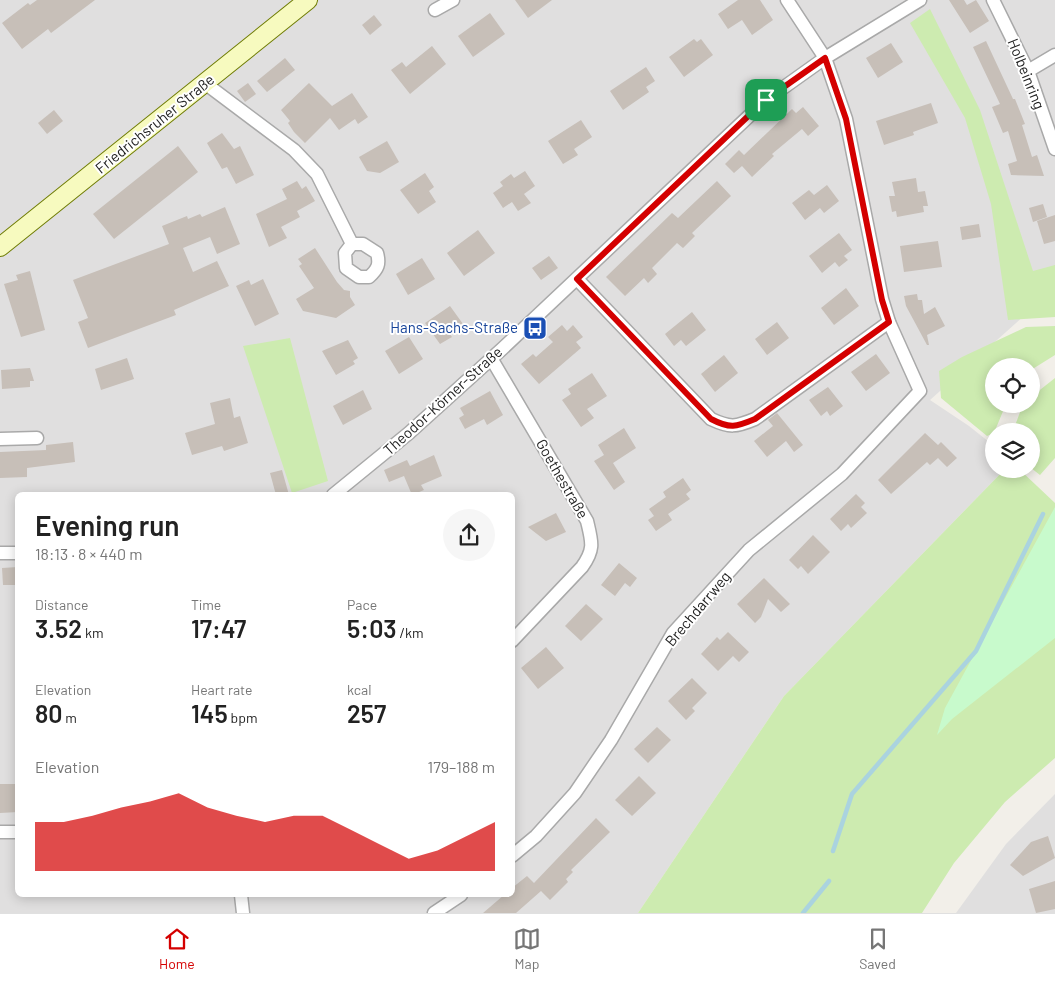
<!DOCTYPE html>
<html lang="en">
<head>
<meta charset="utf-8">
<style>
  body { margin:0; font-family:Barlow,sans-serif; background:#f6f6f6; color:#222; height:100vh; display:flex; flex-direction:column; font-size:19px; white-space:nowrap }
  * { box-sizing:border-box; margin:0 }
  p { font-size:16px; color:#767676 }
  .icon { flex:none; width:28px; height:28px; fill:none; stroke:currentColor; stroke-width:2; stroke-linecap:round; stroke-linejoin:round }
  .map { position:relative; flex:1; overflow:hidden }
  .details { position:absolute; left:15px; top:492px; width:500px; height:405px; display:flex; flex-direction:column; background:#fff; border-radius:8px; box-shadow:0 2px 12px #0003 }
  .details>* { flex:none }
  .tools { position:absolute; left:985px; top:358px; display:grid; gap:10px }
  .tools a { display:grid; place-items:center; width:55px; height:55px; border-radius:50%; background:#fff; box-shadow:0 2px 12px #0003; font-size:25px }
  .pin { position:absolute; display:grid; place-items:center; width:42px; height:42px; color:#fff; margin:-21px; border-radius:10px; box-shadow:0 2px 8px #0006 }
  .round { display:grid; place-items:center; flex:none; width:52px; height:52px; border-radius:26px; background:#f6f6f6 }
  .overview { display:flex; align-items:center; justify-content:space-between; height:85px; padding:0 20px }
  h1 { font-size:28px; font-weight:600; line-height:38px }
  .stats { display:grid; grid-template-columns:repeat(3,1fr); gap:8px; height:85px; padding:5px 20px }
  .stats div { display:grid; align-content:center }
  .stats b { font-size:25px; font-weight:600 }
  .stats small { font-size:14px; font-weight:400 }
  .stats p { font-size:14px }
  .chart { height:140px; padding:10px 20px }
  .chart p { display:flex; justify-content:space-between }
  .chart svg { width:100%; height:90px; margin-top:5px; fill:#d40000; opacity:.7 }
  .menu { display:flex; justify-content:space-around; align-items:center; height:70px; border-top:1px solid #e0e0e0; background:#fff; font-size:14px; color:#767676 }
  .menu a { display:grid; justify-items:center; gap:2px }
  .menu .on { color:#d40000 }
  .map>svg:first-child { display:block }
  .residential { fill:#e0dfdf; fill-rule:evenodd }
  .grass { fill:#cdebb0 }
  .park { fill:#c8facc }
  .lines { fill:none; stroke-linecap:round; stroke-linejoin:round }
  .stream { stroke:#aad3df; stroke-width:4.5 }
  .building { fill:#c7bfb8 }
  .minor-casing { stroke:#a9a9a9; stroke-width:15 }
  .secondary-casing { stroke:#707d05; stroke-width:20 }
  .minor { stroke:#fff; stroke-width:12 }
  .secondary { stroke:#f7fabf; stroke-width:18 }
  .route-casing { stroke:#fff; stroke-width:10 }
  .route { stroke:#d40000; stroke-width:6 }
  .labels { text-anchor:middle; stroke-width:4; stroke-linejoin:round; paint-order:stroke }
  .street-label { font-size:15px; fill:#222; stroke:#fff }
  .transit-label { font-size:15px; fill:#164399; stroke:#fff; text-anchor:end }
</style>
</head>
<body>
<div class="map">
<svg width="1055" height="913" viewBox="0 0 1055 913">
  <rect width="100%" height="100%" fill="#f2efe9"/>
  <g class="residential">
    <path d="M0,0H1055V288L930,400L969,426L994,446V469H1005L784,696L638,913H0ZM18,495H512V895H18Z"/>
    <path d="M1055,794V913H956L1006,844Z"/>
  </g>
  <g class="grass">
    <path d="M930,9L980,110L1033,271L1055,265V317L1008,320L991,204L965,118L910,23Z"/>
    <path d="M1055,326V355L1031,370V366H994V404H1006L994,433L987,436L941,398L939,371L962,357L1026,327Z"/>
    <path d="M290,338L328,481L292,493L243,346Z"/>
    <path d="M1055,378V458L1040,475L1031,468V431H1013L1023,404H1031V397Z"/>
    <path d="M1005,469H1019L1055,503V758L1005,802L954,863L922,913H638L784,696Z"/>
  </g>
  <path class="park" d="M1055,507V638L952,719L937,735L945,708Z"/>
  <g class="lines">
    <g class="stream">
      <path d="M833,851L852,794L976,651L1043,514"/>
      <path d="M803,913L829,881"/>
    </g>
  </g>
  <g class="building">
    <path d="M37,0H95L51,33L48,29L22,49L2,23L28,3L30,5Z"/>
    <path d="M515,0H552L528,18Z"/>
    <path d="M738,0H760L773,20L752,35L742,20L728,29L718,14Z"/>
    <path d="M949,0H964L967,5L976,0L989,21L970,33Z"/>
    <path d="M490,13L505,34L473,57L458,36Z"/>
    <path d="M374,15L382,25L370,35L362,25Z"/>
    <path d="M694,39L697,42L701,39L713,55L684,77L669,57Z"/>
    <path d="M986,41L1013,99H1015L1025,124L1022,125L1032,157L1037,155L1044,176L1011,175L1008,164L1017,161L1008,131L1003,133L992,107L1000,104L973,47Z"/>
    <path d="M891,43L903,62L878,78L866,58Z"/>
    <path d="M432,46L446,64L410,94L391,70L402,62L406,67Z"/>
    <path d="M285,58L295,70L267,92L257,81Z"/>
    <path d="M646,67L655,81L646,87L649,92L623,110L610,91Z"/>
    <path d="M248,83L256,94L245,102L237,91Z"/>
    <path d="M309,83L332,106L352,93L368,117L358,124L355,119L339,130L330,118L305,143L294,132L288,123L290,121L281,110Z"/>
    <path d="M931,103L938,123L913,132L914,135L884,145L876,121Z"/>
    <path d="M803,107L819,126L808,136L802,129L772,154L774,156L752,177L742,166L734,173L725,164L739,150L744,155L792,109L796,113Z"/>
    <path d="M54,110L63,121L47,134L38,123Z"/>
    <path d="M581,120L592,137L574,149L578,155L563,164L548,141Z"/>
    <path d="M222,133L234,149L240,146L254,175L236,184L227,167L222,169L207,143Z"/>
    <path d="M387,141L399,162L380,173L367,171L359,157Z"/>
    <path d="M178,146L198,172L114,239L93,214Z"/>
    <path d="M525,171L535,186L524,194L531,203L518,211L512,202L503,208L493,193L503,186L500,182L511,174L514,178Z"/>
    <path d="M425,173L434,187L429,191L436,202L418,214L400,190Z"/>
    <path d="M916,178L918,192L925,191L928,206H923L924,212L897,217L896,211L892,212L889,196H895L892,182Z"/>
    <path d="M297,181L302,189L306,186L315,201L297,211L300,217L281,227L287,238L269,247L256,214L287,199L282,189Z"/>
    <path d="M717,181L731,196L692,233L695,236L683,248L677,243L652,268L657,274L648,283L644,278L625,296L606,277L672,213L678,218Z"/>
    <path d="M827,185L839,201L824,213L820,208L805,220L792,203L809,190L814,195Z"/>
    <path d="M1043,204L1047,217L1033,222L1029,208Z"/>
    <path d="M225,207L240,244L217,254L210,237L183,248L193,272L217,261L229,286L174,310L176,315L88,348L78,322L88,318L73,280L169,244L162,226L187,216L188,219L200,214L202,217Z"/>
    <path d="M1055,215V241L1044,244L1037,221Z"/>
    <path d="M979,224L981,237L962,240L960,227Z"/>
    <path d="M478,230L495,253L464,276L447,253Z"/>
    <path d="M839,233L852,250L844,256L848,260L839,267L835,262L822,273L809,256Z"/>
    <path d="M938,241L942,267L904,272L900,246Z"/>
    <path d="M315,248L337,282L344,290L350,291V297L355,305L336,318L303,311L296,299L314,288L299,266L302,264L298,259Z"/>
    <path d="M549,256L558,268L541,280L532,268Z"/>
    <path d="M422,258L435,279L408,295L396,274Z"/>
    <path d="M30,271L45,330L21,337L4,284L18,280L16,275Z"/>
    <path d="M263,279L279,314L255,326L236,286L249,280L251,285Z"/>
    <path d="M846,288L859,306L834,325L821,308Z"/>
    <path d="M917,294L918,300H922L924,314L935,307L945,326L927,335L929,345H927L906,306L904,296Z"/>
    <path d="M450,306L463,324L449,333L452,337L440,344L425,323Z"/>
    <path d="M692,312L706,330L686,346L681,340L674,346L665,334Z"/>
    <path d="M777,322L789,338L767,355L755,339Z"/>
    <path d="M562,325L567,331L573,325L583,337L576,342L581,348L539,384L521,364L533,354L536,357L553,342L548,337Z"/>
    <path d="M409,337L423,359L399,374L385,351Z"/>
    <path d="M348,340L358,358L353,361L355,364L336,375L322,351Z"/>
    <path d="M876,354L890,373L866,391L851,372Z"/>
    <path d="M724,355L738,373L715,392L701,374Z"/>
    <path d="M127,358L134,379L101,390L95,369Z"/>
    <path d="M30,368L34,381H30V387L2,389L1,370Z"/>
    <path d="M592,373L607,396L587,409L594,418L581,427L562,400L571,394L568,389Z"/>
    <path d="M828,387L843,406L830,416L827,411L821,416L809,400Z"/>
    <path d="M363,390L372,409L343,425L333,406Z"/>
    <path d="M490,391L503,415L487,425L484,419L465,429L459,418L464,415L460,408Z"/>
    <path d="M230,398L234,418L240,416L248,443L224,451L222,446L192,455L185,433L215,424L210,403Z"/>
    <path d="M777,413L803,445L794,452L786,441L767,457L754,441L773,426L768,420Z"/>
    <path d="M624,428L636,448L613,463L625,482L614,490L594,461L604,455L598,445Z"/>
    <path d="M925,433L938,445L941,442L957,458L947,467L938,458L930,465L927,462L891,494L878,480Z"/>
    <path d="M73,442L75,462L27,468V477L0,478V452L46,450V445Z"/>
    <path d="M434,455L442,476L421,485L424,490L412,495L404,476L389,482L384,470L407,460L410,466Z"/>
    <path d="M282,470L289,495H276L270,473Z"/>
    <path d="M683,478L691,490L686,494L690,499L668,514L672,520L656,531L648,520L654,516L649,509L666,497L663,492Z"/>
    <path d="M856,494L865,503L861,507L867,513L851,528L848,524L841,531L830,519Z"/>
    <path d="M556,513L566,532L546,541L528,527Z"/>
    <path d="M813,535L830,552L808,574L801,566L798,569L789,560Z"/>
    <path d="M619,563L637,578L630,587L625,583L615,596L601,585Z"/>
    <path d="M18,567V585H3L2,568Z"/>
    <path d="M764,578L790,604L781,612L768,599L761,617L755,623L737,604Z"/>
    <path d="M586,604L603,619L581,641L565,626Z"/>
    <path d="M728,632L749,652L739,662L733,656L718,671L701,654L717,637L720,640Z"/>
    <path d="M546,647L564,668L538,689L521,668Z"/>
    <path d="M692,678L707,693L692,708L695,711L686,720L668,701Z"/>
    <path d="M657,727L671,740L648,763L634,749Z"/>
    <path d="M639,776L656,793L632,816L615,800Z"/>
    <path d="M0,784H18V812L0,813Z"/>
    <path d="M596,818L610,832L571,870L573,872L566,879L568,882L550,900L541,891L516,913H483L504,895H512V888L527,876L534,883Z"/>
    <path d="M1048,836L1055,858L1023,876L1010,865L1031,842Z"/>
    <path d="M1055,881V909L1036,913L1029,889Z"/>
  </g>
  <g class="lines">
    <g class="minor-casing">
      <g id="minor">
        <path d="M993,0L1028,71L1055,149"/>
        <path d="M435,10L453,0"/>
        <path d="M1028,71L1055,55"/>
        <path d="M206,84L294,150L317,174L352,244L345,253L346,268L359,277H369C378,269 380,264 377,253L363,244H352"/>
        <path d="M577,279L711,419C730,428 736,427 755,419L889,322"/>
        <path d="M491,358L587,521C592,542 595,549 582,567L512,641"/>
        <path d="M0,439L37,438"/>
        <path d="M333,495L409,433L502,349L766,100L825,58L920,0"/>
        <path d="M0,553H18"/>
        <path d="M0,832H18"/>
        <path d="M512,856L536,836L575,793L611,740L673,633L749,550L842,474L920,391L889,322L882,299L846,119L825,58L787,0"/>
        <path d="M241,895L243,913"/>
        <path d="M434,913L461,895"/>
      </g>
    </g>
    <g class="secondary-casing">
      <path id="secondary" d="M0,247L308,0"/>
    </g>
    <use href="#minor" class="minor"/>
    <use href="#secondary" class="secondary"/>
  </g>
  <g class="lines">
    <g class="route-casing">
      <path id="route" d="M825,58L846,119L882,300L889,322L755,419C736,427 730,429 711,419L577,279L764,101Z"/>
    </g>
    <use href="#route" class="route"/>
  </g>
  <defs>
    <g id="bus-square" transform="scale(1.25)"><rect x="-9" y="-9" width="18" height="18" rx="4" fill="#1a4fb4" stroke="#fff"/><path d="M-5-6H5V4H4V6H2V4H-2V6H-4V4H-5ZM-3.5-4V0h7V-4ZM-3.5 1.2v1.5H-2V1.2ZM2 1.2v1.5H3.5V1.2Z" fill="#fff"/></g>
  </defs>
  <g fill-rule="evenodd">
    <use href="#bus-square" x="535" y="328"/>
  </g>
  <g class="labels">
    <g class="street-label">
      <text transform="translate(1026 74) rotate(68)" y="5">Holbeinring</text>
      <text transform="translate(155 124) rotate(-39)" y="5">Friedrichsruher Straße</text>
      <text transform="translate(443 401) rotate(-42)" y="5">Theodor-Körner-Straße</text>
      <text transform="translate(562 479) rotate(60)" y="5">Goethestraße</text>
      <text transform="translate(698 609) rotate(-50)" y="5">Brechdarrweg</text>
    </g>
    <g class="transit-label">
      <text x="518" y="333">Hans-Sachs-Straße</text>
    </g>
  </g>
</svg>
<div class="tools">
<a><svg class="icon" aria-label="locate" viewBox="0 0 24 24"><circle cx="12" cy="12" r="6"/><path d="M12 2v4M12 18v4M2 12h4M18 12h4"/></svg></a>
<a><svg class="icon" aria-label="layers" viewBox="0 0 24 24"><path d="M12 4l9 5-9 5-9-5zM3 14l9 5 9-5"/></svg></a>
</div>
<div class="pin" style="left:766px;top:100px;background:#1e9e55"><svg class="icon" aria-label="arrive" viewBox="0 0 24 24"><path d="M6 21V4h12l-3 4 3 4H6"/></svg></div>
<section class="details">
<div class="overview"><div><h1>Evening run</h1><p>18:13 · 8 × 440 m</p></div><a class="round"><svg class="icon" aria-label="share" viewBox="0 0 24 24"><path d="M12 15V3M7 8l5-5 5 5M5 13v7h14v-7"/></svg></a></div>
<div class="stats">
<div><p>Distance</p><b>3.52<small> km</small></b></div>
<div><p>Time</p><b>17:47</b></div>
<div><p>Pace</p><b>5:03<small> /km</small></b></div>
</div>
<div class="stats">
<div><p>Elevation</p><b>80<small> m</small></b></div>
<div><p>Heart rate</p><b>145<small> bpm</small></b></div>
<div><p>kcal</p><b>257</b></div>
</div>
<div class="chart"><p><span>Elevation</span>179–188 m</p>
<svg viewBox="0 0 160 44" preserveAspectRatio="none"><path d="M0 44V20L10 20L20 17L30 13L40 10L50 6L60 13L70 17L80 20L90 17L100 17L110 24L120 31L130 38L140 34L150 27L160 20V44z"/></svg>
</div>
</section>
</div>
<nav class="menu">
<a class="on"><svg class="icon" aria-label="home" viewBox="0 0 24 24"><path d="M3 11l9-7 9 7M6 9v11h12V9"/></svg>Home</a>
<a><svg class="icon" aria-label="map" viewBox="0 0 24 24"><path d="M3 6l6-2 6 2 6-2v14l-6 2-6-2-6 2zM9 4v14M15 6v14"/></svg>Map</a>
<a><svg class="icon" aria-label="saved" viewBox="0 0 24 24"><path d="M7 4h10v16l-5-4-5 4z"/></svg>Saved</a>
</nav>
</body>
</html>
